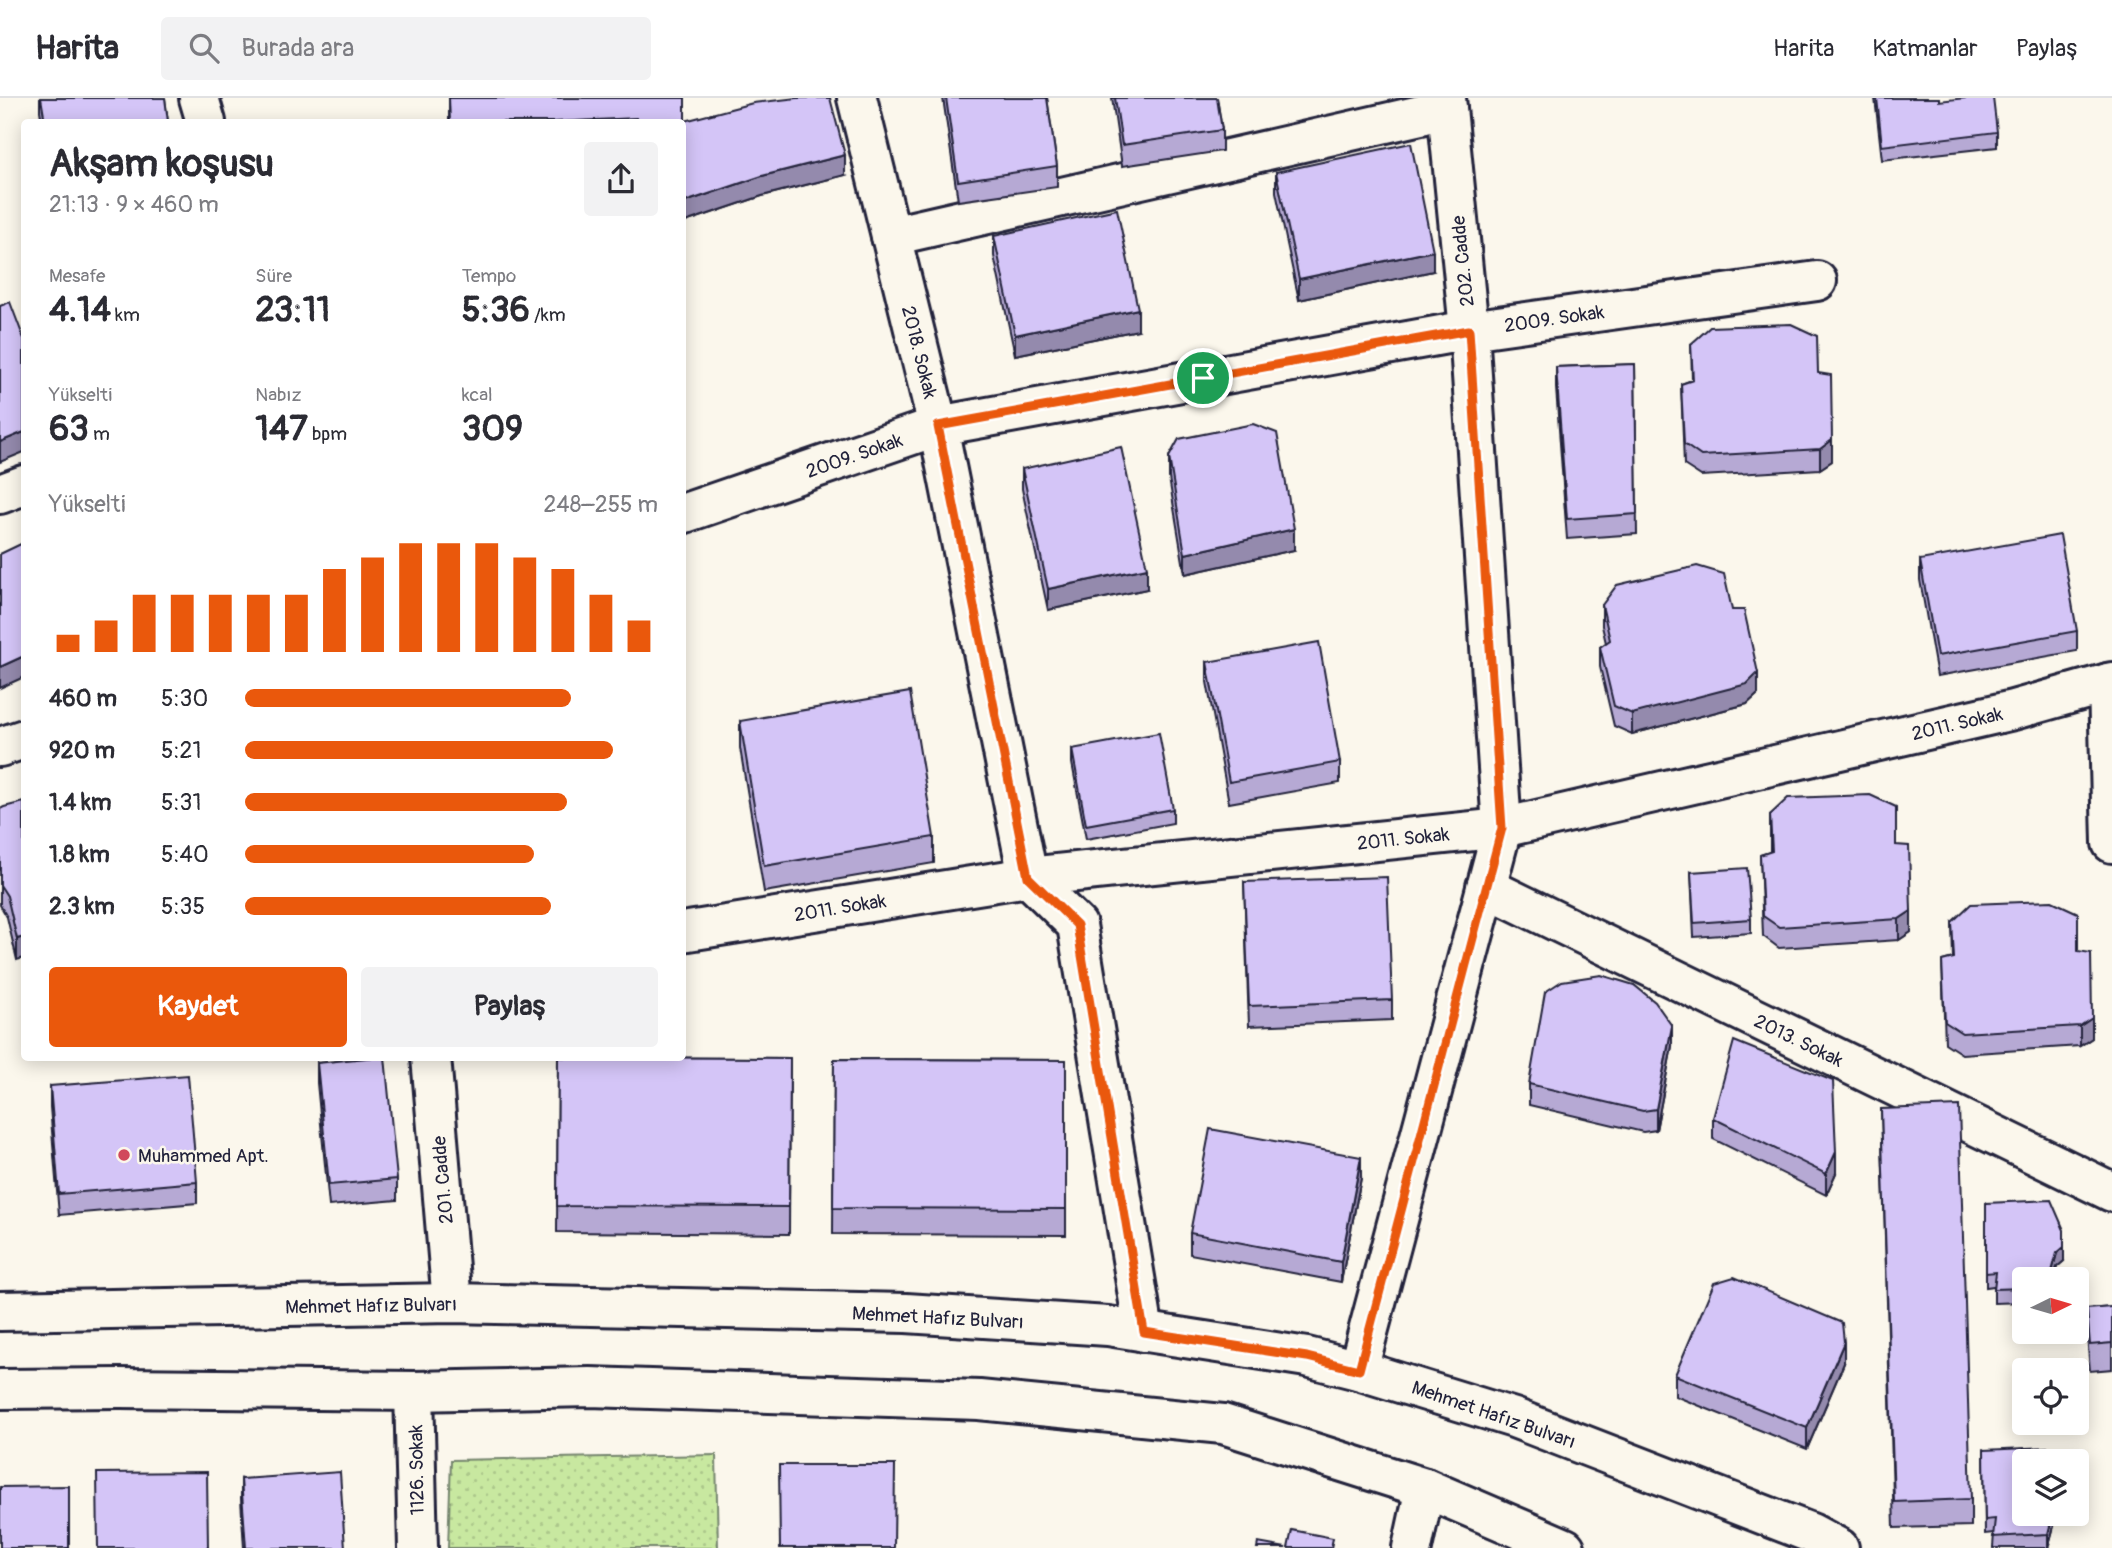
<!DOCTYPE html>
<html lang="tr">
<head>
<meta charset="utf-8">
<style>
  body { margin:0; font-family:Pangolin,sans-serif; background:#f2f2f3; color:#2b2b33; height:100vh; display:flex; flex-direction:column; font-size:26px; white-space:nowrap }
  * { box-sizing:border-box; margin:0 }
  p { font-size:23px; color:#7c7c81 }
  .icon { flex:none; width:38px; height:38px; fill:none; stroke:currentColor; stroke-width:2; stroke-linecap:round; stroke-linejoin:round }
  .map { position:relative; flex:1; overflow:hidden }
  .drawer { position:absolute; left:21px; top:21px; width:665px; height:942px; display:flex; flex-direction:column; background:#fff; border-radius:7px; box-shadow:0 4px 18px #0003 }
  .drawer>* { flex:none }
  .needle { width:46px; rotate:85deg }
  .fabs { position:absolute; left:2012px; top:1169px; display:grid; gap:14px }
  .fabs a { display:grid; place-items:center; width:77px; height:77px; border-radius:7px; background:#fff; box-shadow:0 4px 18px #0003; font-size:35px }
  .pin { position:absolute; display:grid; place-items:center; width:60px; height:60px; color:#fff; margin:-30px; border:4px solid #fff; border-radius:50%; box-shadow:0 2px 7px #0007 }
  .round { display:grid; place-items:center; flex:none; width:74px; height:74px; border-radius:7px; background:#f2f2f3 }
  .head { display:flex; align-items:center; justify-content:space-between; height:119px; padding:0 28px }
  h1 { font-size:38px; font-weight:700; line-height:52px }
  .figures { display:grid; grid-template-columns:repeat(3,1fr); gap:10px; height:119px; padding:7px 28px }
  .figures div { display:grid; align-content:center }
  .figures b { font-size:35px; font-weight:700 }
  .figures small { font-size:19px; font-weight:400 }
  .figures p { font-size:19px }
  .chart { height:196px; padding:14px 28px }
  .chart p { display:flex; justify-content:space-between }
  .chart svg { width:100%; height:126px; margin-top:7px; stroke:#ea580c; stroke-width:6 }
  .action { display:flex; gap:14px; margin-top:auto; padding:14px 28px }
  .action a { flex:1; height:80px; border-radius:7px; background:#ea580c; color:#fff; font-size:28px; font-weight:700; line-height:80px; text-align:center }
  .action a+a { background:#f2f2f3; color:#2b2b33 }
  ul { padding:0 28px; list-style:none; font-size:23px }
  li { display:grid; grid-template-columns:112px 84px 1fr; align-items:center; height:52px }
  li i { height:18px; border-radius:9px; background:#ea580c }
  header { display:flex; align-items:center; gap:42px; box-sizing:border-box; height:98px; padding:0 35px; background:#fff; border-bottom:2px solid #e1e1e2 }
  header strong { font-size:33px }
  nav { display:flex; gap:38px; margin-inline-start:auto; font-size:24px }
  .search { width:490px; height:63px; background:#f2f2f3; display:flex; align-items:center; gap:18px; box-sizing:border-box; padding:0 24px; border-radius:7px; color:#7c7c81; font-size:26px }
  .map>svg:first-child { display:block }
  .park { fill:url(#park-dots); stroke:#75856e; stroke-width:2 }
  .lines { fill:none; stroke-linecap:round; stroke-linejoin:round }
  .minor-casing { stroke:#22223b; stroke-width:44 }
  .secondary-casing { stroke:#22223b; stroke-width:44 }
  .minor { stroke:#fbf7ec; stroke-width:38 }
  .secondary { stroke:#fbf7ec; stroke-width:38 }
  .wall { fill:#b6a9d4; stroke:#22223b; stroke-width:2 }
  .shaded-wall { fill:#948aad; stroke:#22223b; stroke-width:2 }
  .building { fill:#d4c5f7; stroke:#22223b; stroke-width:2 }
  .route-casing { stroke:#fff; stroke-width:14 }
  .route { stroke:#ea580c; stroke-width:9 }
  .poi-dot { fill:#d1495b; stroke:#fbf7ec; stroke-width:2.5 }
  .labels { text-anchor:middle; stroke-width:5; stroke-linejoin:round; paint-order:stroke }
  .street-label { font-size:19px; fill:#22223b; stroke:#fbf7ec }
  .poi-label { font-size:19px; fill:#22223b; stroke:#fbf7ec; text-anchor:start }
</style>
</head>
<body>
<header>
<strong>Harita</strong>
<div class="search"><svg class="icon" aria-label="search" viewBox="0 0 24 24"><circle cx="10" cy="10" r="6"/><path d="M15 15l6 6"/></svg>Burada ara</div>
<nav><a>Harita</a><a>Katmanlar</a><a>Paylaş</a></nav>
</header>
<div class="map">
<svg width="2112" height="1450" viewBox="0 0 2112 1450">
  <defs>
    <pattern id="park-dots" width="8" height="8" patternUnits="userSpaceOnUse" patternTransform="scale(1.75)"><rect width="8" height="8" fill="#c8e8a0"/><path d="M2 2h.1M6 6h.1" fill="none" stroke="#acc78b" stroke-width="1.8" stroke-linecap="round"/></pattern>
  </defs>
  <rect width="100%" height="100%" fill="#fbf7ec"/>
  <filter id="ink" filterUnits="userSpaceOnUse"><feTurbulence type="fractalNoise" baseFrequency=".0143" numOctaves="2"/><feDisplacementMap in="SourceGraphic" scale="14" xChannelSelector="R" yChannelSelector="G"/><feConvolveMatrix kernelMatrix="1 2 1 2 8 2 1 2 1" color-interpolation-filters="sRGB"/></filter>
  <g filter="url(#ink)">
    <path class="park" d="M716,1357L718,1450H448L451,1362Z"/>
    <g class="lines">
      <g class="minor-casing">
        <g id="minor">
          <path d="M199,0L206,24"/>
          <path d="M857,0L938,328L1028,779L1077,827L1144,1234"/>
          <path d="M891,138L1447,11"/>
          <path d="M0,396L24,387"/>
          <path d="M682,416L938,328L1469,232L1817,183"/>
          <path d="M2108,585L2112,745"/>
          <path d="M0,649L24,641"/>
          <path d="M1486,789L2112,1094"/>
          <path d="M682,834L1028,779L1502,730L2013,612L2112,584"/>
          <path d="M431,959L452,1205"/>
          <path d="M1358,1272L1502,730L1469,232L1446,0"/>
          <path d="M414,1293L418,1450"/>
          <path d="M1412,1450L1425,1390"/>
        </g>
      </g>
      <g class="secondary-casing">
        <g id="secondary">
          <path d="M0,1213L452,1205L906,1215L1108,1228L1307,1259L1358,1272L1514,1320L1811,1435L1839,1450"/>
          <path d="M0,1291L120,1290L414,1293L590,1289L979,1302L1223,1326L1425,1390L1565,1450"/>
        </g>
      </g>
      <use href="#minor" class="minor"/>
      <use href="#secondary" class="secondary"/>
    </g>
    <g class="wall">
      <path d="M40,0H165L168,24H42L40,13Z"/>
      <path d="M449,0L685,23L845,77L762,98L682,125V24H449Z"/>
      <path d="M943,0H1047L1057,68V89L958,103Z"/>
      <path d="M1112,0H1217L1222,32V53L1122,68Z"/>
      <path d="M1875,0H1939V3L1997,34V49L1882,62Z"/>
      <path d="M1276,74L1433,173L1299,202L1276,94Z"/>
      <path d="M994,138L1138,232L1015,257L994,158Z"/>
      <path d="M1691,246L1818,275L1832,363L1820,371L1701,378L1684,367L1681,286L1692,282Z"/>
      <path d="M1635,266L1637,436L1567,441L1556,290V269Z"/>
      <path d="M1169,359L1294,452L1185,476L1169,380Z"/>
      <path d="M1022,371L1147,491L1048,512L1022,391Z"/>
      <path d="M1920,462L2077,533V553L1937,578L1920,482Z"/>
      <path d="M1602,507L1732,512L1758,596L1747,606L1632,636L1614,628L1600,569V549L1606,545L1602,528Z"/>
      <path d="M1207,564L1340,664V685L1229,705L1207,584Z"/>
      <path d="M740,623L934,739V765L764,794L740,650Z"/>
      <path d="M1072,651L1173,711V725L1086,741L1072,665Z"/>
      <path d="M24,704L17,862L7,819L0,807V711Z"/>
      <path d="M1770,717L1896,747L1911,834L1899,842L1779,850L1763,838L1760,757L1770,754Z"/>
      <path d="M1691,774L1751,821V835L1694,839Z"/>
      <path d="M1244,784L1392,902V922L1249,928Z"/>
      <path d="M1952,824L2078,853L2092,940L2080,948L1962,956L1945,945L1942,863L1953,860Z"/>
      <path d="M1672,948L1656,1032L1643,1034L1529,1007V986Z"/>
      <path d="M558,959L790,960L789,1136L557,1134Z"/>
      <path d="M834,961L1066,962V1137L833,1136Z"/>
      <path d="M317,965L397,1081V1102L329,1108L317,985Z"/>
      <path d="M50,988L197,1084V1105L59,1117L50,1009Z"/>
      <path d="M1881,1011L1971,1401V1428L1894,1430Z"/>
      <path d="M1713,1020L1836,1075L1826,1097L1713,1041Z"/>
      <path d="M1361,1080L1341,1184L1190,1156V1135Z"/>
      <path d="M1986,1105L2064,1163L2057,1169L2054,1181H2025V1204L1994,1205V1188L1986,1189Z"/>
      <path d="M2112,1209V1271L2090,1273L2087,1238V1211Z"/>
      <path d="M1844,1265L1807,1351L1675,1298V1277Z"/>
      <path d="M1984,1352L2057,1417L2048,1450H1993L1994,1435L1985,1436Z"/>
      <path d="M241,1381L345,1450H244L241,1401Z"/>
    </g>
    <g class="shaded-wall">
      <path d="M845,57V77L762,98L682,125V105L762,78Z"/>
      <path d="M1433,153V173L1299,202V181Z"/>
      <path d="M1138,211V232L1015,257V237Z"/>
      <path d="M24,334V354L0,364V344Z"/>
      <path d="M1832,342V363L1820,371V351Z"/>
      <path d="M1294,431V452L1185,476V456Z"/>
      <path d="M1147,470V491L1048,512V491Z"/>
      <path d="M24,558V579L0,590V569Z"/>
      <path d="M1758,575V596L1747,606L1632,636V616Z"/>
      <path d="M1911,813V834L1899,842V821Z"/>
      <path d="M24,839V860L17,862V841Z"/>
      <path d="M2092,920V940L2080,948V928Z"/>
      <path d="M1672,928V948L1656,1032V1011Z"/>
      <path d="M1836,1054V1075L1826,1097V1076Z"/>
      <path d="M1361,1059V1080L1341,1184V1164Z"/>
      <path d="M2064,1149V1163L2057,1169L2054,1181H2050L2057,1155Z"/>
      <path d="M1844,1244V1265L1807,1351V1330Z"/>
      <path d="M2053,1416H2058L2057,1417L2048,1450V1436Z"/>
    </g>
    <g class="building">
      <path d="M41,0H165L168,24H45Z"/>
      <path d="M449,0H685V23L674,24H637L636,20L555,24H450Z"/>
      <path d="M797,0H830L845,57L762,78L682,105V24H674L685,23L753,5Z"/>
      <path d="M946,0H1047L1057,68L958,83Z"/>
      <path d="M1115,0H1217L1222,32L1122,47Z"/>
      <path d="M1877,0H1939V3L1966,0H1993L1997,34L1882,48Z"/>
      <path d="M1411,45L1433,153L1299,181L1276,74Z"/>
      <path d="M1117,111L1138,211L1015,237L994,138Z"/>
      <path d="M10,204L24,241V334L0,344V208Z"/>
      <path d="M1791,226L1817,238L1818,275L1831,277L1832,342L1820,351L1701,358L1684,346L1681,286L1693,282L1691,246L1710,229Z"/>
      <path d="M1635,266L1637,416L1567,421L1556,269Z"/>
      <path d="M1253,326L1277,335L1294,431L1185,456L1169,359L1179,341Z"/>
      <path d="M1121,349L1147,470L1048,491L1022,371Z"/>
      <path d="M2060,437L2077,533L1937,558L1920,462Z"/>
      <path d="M23,445L24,449V558L0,569V456Z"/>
      <path d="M1697,468L1724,476L1732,512H1744L1758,575L1747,586L1632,616L1614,608L1600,549L1610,542L1602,507L1617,487Z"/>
      <path d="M1319,544L1340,664L1229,684L1207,564Z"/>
      <path d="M910,594L934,739L764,768L740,623Z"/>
      <path d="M1159,635L1173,711L1086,727L1072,651Z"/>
      <path d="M1870,697L1896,709V747L1909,748L1911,813L1899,821L1779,829L1763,818L1760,757L1772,753L1770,717L1788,700Z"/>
      <path d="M24,704V839L17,841L7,798L0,787V711L4,709Z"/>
      <path d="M1747,770L1751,821L1694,825L1691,774Z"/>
      <path d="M1387,779L1392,902L1249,908L1244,784Z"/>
      <path d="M2052,803L2078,815V853L2091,855L2092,920L2080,928L1962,935L1945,924L1942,863L1954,860L1952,824L1971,806Z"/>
      <path d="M1601,877L1634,887L1655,904L1672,928L1656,1011L1643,1013L1529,986L1545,894L1562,883Z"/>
      <path d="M1734,943L1833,983L1836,1054L1826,1076L1713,1020Z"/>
      <path d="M376,959H385L397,1081L329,1087L317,965Z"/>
      <path d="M558,959L790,960L789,1109L557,1108Z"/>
      <path d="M834,961L1066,962V1111L833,1110Z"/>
      <path d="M188,977L197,1084L59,1096L50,988Z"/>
      <path d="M1959,1008L1971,1401L1894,1404L1881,1011Z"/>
      <path d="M1210,1031L1361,1059L1341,1164L1190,1135Z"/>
      <path d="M2051,1102L2064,1132V1149L2057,1155L2050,1181H2025V1190L1994,1191L1996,1174L1986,1175V1105Z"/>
      <path d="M1734,1179L1842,1225L1844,1244L1807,1330L1675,1277L1714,1185Z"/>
      <path d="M2112,1209V1245L2090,1247L2087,1211Z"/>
      <path d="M2050,1349L2056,1363H2025V1416H2053L2048,1436L1993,1439L1995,1421L1985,1422L1984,1352Z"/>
      <path d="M779,1367H895L894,1450H780Z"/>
      <path d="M207,1374L208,1450H98L97,1375Z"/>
      <path d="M340,1374L345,1450H246L241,1381Z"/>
      <path d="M69,1388V1450H0V1389Z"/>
      <path d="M1292,1432L1333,1440L1331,1450H1288Z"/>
      <path d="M1258,1445L1286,1450H1257Z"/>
    </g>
  </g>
  <g class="lines" filter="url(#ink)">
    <g class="route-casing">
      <path id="route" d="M1469,232L1502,730L1359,1272L1307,1259L1144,1234L1077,827L1028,779L938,328Z"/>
    </g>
    <use href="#route" class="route"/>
  </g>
  <circle class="poi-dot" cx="124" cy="1057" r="7"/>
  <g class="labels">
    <g class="street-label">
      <text transform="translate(1462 163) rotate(-96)" y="7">202. Cadde</text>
      <text transform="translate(1554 220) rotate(-8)" y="7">2009. Sokak</text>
      <text transform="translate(920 254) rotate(76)" y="7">2018. Sokak</text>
      <text transform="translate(854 357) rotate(-19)" y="7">2009. Sokak</text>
      <text transform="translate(1957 625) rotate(-13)" y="7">2011. Sokak</text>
      <text transform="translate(1403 740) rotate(-6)" y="7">2011. Sokak</text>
      <text transform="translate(840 809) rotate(-9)" y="7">2011. Sokak</text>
      <text transform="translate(1799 942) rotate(26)" y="7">2013. Sokak</text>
      <text transform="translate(442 1082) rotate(-95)" y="7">201. Cadde</text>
      <text transform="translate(371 1207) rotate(-1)" y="7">Mehmet Hafız Bulvarı</text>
      <text transform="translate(938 1219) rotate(3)" y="7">Mehmet Hafız Bulvarı</text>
      <text transform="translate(1494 1316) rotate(19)" y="7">Mehmet Hafız Bulvarı</text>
      <text transform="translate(416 1372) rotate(-91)" y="7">1126. Sokak</text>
    </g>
    <g class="poi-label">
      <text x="138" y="1064">Muhammed Apt.</text>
    </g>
  </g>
</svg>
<div class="fabs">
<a><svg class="needle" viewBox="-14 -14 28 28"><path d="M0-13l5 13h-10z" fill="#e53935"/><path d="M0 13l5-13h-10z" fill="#7c7c81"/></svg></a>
<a><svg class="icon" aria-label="locate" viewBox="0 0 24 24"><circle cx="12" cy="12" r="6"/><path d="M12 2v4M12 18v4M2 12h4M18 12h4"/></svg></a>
<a><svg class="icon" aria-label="layers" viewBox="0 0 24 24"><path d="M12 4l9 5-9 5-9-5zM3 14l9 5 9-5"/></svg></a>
</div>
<div class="pin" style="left:1203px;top:280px;background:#1e9e55"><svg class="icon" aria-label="arrive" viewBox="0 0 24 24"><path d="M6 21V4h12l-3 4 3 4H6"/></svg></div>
<section class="drawer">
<div class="head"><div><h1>Akşam koşusu</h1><p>21:13 · 9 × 460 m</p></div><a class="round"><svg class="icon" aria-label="share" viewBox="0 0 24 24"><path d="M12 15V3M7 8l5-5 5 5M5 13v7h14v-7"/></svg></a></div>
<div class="figures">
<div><p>Mesafe</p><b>4.14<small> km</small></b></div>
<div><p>Süre</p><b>23:11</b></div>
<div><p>Tempo</p><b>5:36<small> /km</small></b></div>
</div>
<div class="figures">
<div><p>Yükselti</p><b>63<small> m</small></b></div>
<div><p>Nabız</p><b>147<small> bpm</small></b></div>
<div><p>kcal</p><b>309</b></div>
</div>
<div class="chart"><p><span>Yükselti</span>248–255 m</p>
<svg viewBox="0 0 160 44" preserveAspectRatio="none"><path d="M5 44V38M15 44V33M25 44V24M35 44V24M45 44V24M55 44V24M65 44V24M75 44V15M85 44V11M95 44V6M105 44V6M115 44V6M125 44V11M135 44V15M145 44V24M155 44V33"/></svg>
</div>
<ul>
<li><b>460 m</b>5:30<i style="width:79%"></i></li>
<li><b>920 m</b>5:21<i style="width:89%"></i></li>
<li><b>1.4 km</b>5:31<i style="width:78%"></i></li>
<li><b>1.8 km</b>5:40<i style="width:70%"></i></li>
<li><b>2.3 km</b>5:35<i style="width:74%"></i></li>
</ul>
<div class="action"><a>Kaydet</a><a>Paylaş</a></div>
</section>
</div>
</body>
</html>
